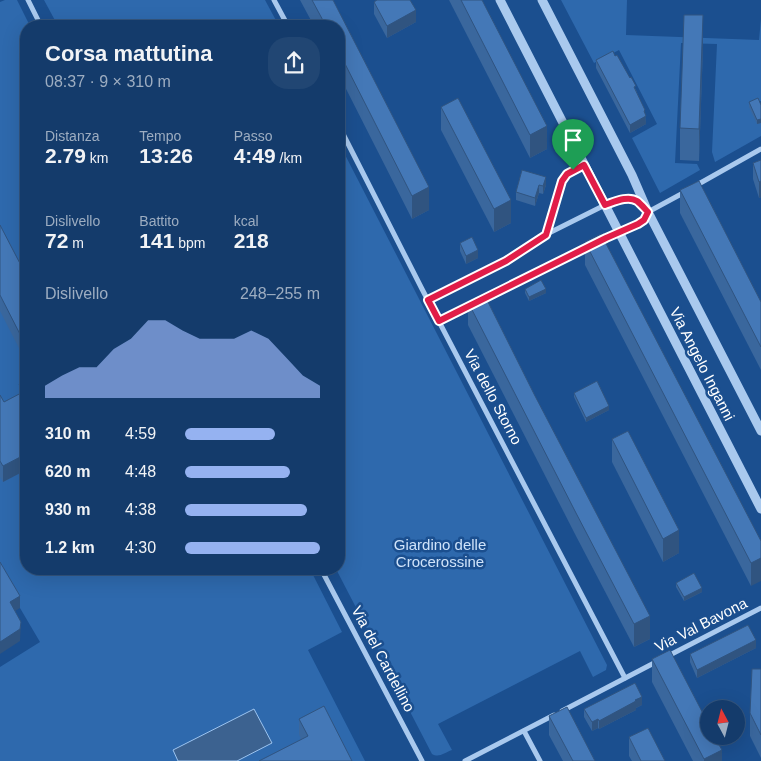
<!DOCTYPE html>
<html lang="it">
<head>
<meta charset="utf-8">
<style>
  body { margin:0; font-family:Arial,sans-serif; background:#214673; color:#f1f3f6; height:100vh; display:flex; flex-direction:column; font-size:19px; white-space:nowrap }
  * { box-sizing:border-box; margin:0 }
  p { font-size:16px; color:#9dadc1 }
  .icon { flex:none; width:28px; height:28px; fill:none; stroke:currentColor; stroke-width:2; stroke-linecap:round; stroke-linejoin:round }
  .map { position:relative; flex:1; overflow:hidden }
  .details { position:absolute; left:20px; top:20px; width:325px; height:555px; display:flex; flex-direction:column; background:#143b6b; border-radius:20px; box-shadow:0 5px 20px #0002,0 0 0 1px #33557e }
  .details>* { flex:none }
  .needle { width:32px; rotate:353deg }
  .tools { position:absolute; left:700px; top:700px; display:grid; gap:10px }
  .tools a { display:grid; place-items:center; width:45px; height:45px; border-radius:50%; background:#143b6b; box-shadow:0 5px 20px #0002,0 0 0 1px #33557e; font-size:25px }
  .pin { position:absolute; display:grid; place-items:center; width:42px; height:42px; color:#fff; margin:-51px -21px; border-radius:50% 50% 50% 0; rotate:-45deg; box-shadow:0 0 5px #0007 }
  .pin .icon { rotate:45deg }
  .round { display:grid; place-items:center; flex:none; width:52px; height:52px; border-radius:20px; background:#214673 }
  .headline { display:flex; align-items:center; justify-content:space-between; height:85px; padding:0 25px }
  h1 { font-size:22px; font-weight:800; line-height:38px }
  .figures { display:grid; grid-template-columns:repeat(3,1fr); gap:8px; height:85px; padding:5px 25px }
  .figures div { display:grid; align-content:center }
  .figures b { font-size:21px; font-weight:800 }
  .figures small { font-size:14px; font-weight:400 }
  .figures p { font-size:14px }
  .chart { height:140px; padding:10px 25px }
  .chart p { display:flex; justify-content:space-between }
  .chart svg { width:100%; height:90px; margin-top:5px; fill:#95b2f1; opacity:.7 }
  ul { padding:0 25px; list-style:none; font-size:16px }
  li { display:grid; grid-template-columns:80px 60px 1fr; align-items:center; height:38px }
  li i { height:12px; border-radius:6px; background:#95b2f1 }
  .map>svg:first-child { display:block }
  .green { fill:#2e69ad }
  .water { fill:#3c6290; stroke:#9cc4f0 }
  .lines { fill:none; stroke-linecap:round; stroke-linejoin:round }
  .minor { stroke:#a9c9ee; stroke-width:5 }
  .tertiary { stroke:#a9c9ee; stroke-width:9 }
  .wall { fill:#3a679d }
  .shaded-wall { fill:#305480 }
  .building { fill:#4478b7; stroke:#305480 }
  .route-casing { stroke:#fff; stroke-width:10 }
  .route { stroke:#e11d48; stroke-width:6 }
  .labels { text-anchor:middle; stroke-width:5; stroke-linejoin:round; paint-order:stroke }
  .street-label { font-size:15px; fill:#fff; stroke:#1b4f8f }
  .park-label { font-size:15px; fill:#cfe3fa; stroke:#1b4f8f }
</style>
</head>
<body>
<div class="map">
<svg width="761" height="761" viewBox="0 0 761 761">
  <rect width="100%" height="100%" fill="#1b4f8f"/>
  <g class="green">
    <path d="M5,0H17L30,26H26V569H310L342,632L308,650L365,761H0V667L40,642L0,574V2Z"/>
    <path d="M44,0H265L279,26H58Z"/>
    <path d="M561,0H627L626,35L759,40L761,19V101L758,102L761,123V136L715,162L712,152L717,44L681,43L675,163L697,164L700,170L660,193L632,138L657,124L619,50L594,63Z"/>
    <path d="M339,143L607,665L606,670L593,677L580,651L438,724L452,750C444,753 439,758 432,754L336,569H339Z"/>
  </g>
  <path class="water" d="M254,709L272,743L237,761H178L173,750Z"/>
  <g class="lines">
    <g class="minor">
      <path d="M28,0L41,26"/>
      <path d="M274,0L288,26"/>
      <path d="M339,126L422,289L625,678"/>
      <path d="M695,186L761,149"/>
      <path d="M648,212L685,192"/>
      <path d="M545,235L562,181L567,174L584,165"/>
      <path d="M598,242L619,231L638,224L644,220L648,213"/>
      <path d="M428,300L506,261L545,235L605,205L623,199H631L637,201L644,209"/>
      <path d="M439,321L591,246"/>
      <path d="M321,569L422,761"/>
      <path d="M666,657L761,608"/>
      <path d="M562,711L656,662"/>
      <path d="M524,731L540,761"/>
      <path d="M465,761L554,715"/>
    </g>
    <g class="tertiary">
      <path d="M500,0L761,509"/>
      <path d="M542,0L632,175L648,212L761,431"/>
    </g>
  </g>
  <g class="wall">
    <path d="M300,0H333L429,210L412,219L339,75V26H314Z"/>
    <path d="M449,0H482L547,149L530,158Z"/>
    <path d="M374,2L416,22L387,38L374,14Z"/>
    <path d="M703,47L699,161L680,160V128Z"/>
    <path d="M615,56L636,90L645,114L646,124L630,133L596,68V60Z"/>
    <path d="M749,102L761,105V123L757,124L749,107Z"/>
    <path d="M441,107L511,223L494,232L441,130Z"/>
    <path d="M761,160V197L759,198L753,179V163Z"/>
    <path d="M522,170L546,185L543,194L539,193L535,206L516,200V192Z"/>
    <path d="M680,190L761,302V370L680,213Z"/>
    <path d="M0,225L26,275V354L23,356L0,311Z"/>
    <path d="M585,242L761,541L751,586L585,265Z"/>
    <path d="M460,243L478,258L466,264L460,251Z"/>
    <path d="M525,289L546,293L529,301L525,293Z"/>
    <path d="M468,302L650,639L634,647L576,536L468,325Z"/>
    <path d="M26,381V470L3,482L0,477V395L4,402L19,394V384Z"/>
    <path d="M574,393L609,410L586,422L574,397Z"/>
    <path d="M612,439L679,553L663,562L612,462Z"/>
    <path d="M676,583L702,592L684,601L676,587Z"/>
    <path d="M756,648L697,678L690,662V654Z"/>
    <path d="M652,659L722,761H693L652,682Z"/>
    <path d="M761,669V758L750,736V713Z"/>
    <path d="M642,705L636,708V710L599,729L598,728L592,731L584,717V709Z"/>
    <path d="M549,716L595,761H563L549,735Z"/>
    <path d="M299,719L352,761L301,740L299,734Z"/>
    <path d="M629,737L665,761H632L629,756Z"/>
  </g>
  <g class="shaded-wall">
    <path d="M416,10V22L387,38V26Z"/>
    <path d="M703,15V47L699,161V129Z"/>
    <path d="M645,110L646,124L630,133V125Z"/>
    <path d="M761,119V123L757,124V120Z"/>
    <path d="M547,126V149L530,158V135Z"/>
    <path d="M546,177V185L543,194V186Z"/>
    <path d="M761,181V197L759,198V182Z"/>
    <path d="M539,185V193L535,206V198Z"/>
    <path d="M429,187V210L412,219V196Z"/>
    <path d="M511,200V223L494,232V209Z"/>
    <path d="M478,250V258L466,264V256Z"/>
    <path d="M546,289V293L529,301V297Z"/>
    <path d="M26,339V354L23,356V340Z"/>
    <path d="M609,406V410L586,422V418Z"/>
    <path d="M26,454V470L3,482V466Z"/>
    <path d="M679,530V553L663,562V539Z"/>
    <path d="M761,558V581L751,586V563Z"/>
    <path d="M702,588V592L684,601V597Z"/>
    <path d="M20,596V608L10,614V602Z"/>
    <path d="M650,616V639L634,647V624Z"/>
    <path d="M21,622L20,641L0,654V642Z"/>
    <path d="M756,640V648L697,678V670Z"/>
    <path d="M642,697V705L636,708V710L599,729V721Z"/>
    <path d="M598,719V728L592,731V722Z"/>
    <path d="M722,750V761H704V759Z"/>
  </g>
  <g class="building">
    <path d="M312,0H333L429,187L412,196L339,52V26H326Z"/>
    <path d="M377,0H410L416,10L387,26L374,2Z"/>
    <path d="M461,0H482L547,126L530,135Z"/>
    <path d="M684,15H703L699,129L680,128Z"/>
    <path d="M613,51L615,56L617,55L630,78L631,77L636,86L634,87L645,110L644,111L646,116L630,125L596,60Z"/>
    <path d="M458,98L511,200L494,209L441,107Z"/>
    <path d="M758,98L761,105V119L757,120L749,102Z"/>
    <path d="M761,160V181L759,182L753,163Z"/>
    <path d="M522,170L546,177L543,186L539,185L535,198L516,192Z"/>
    <path d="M699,181L761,302V347L680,190Z"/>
    <path d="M0,225L26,275V339L23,340L0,295Z"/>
    <path d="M601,234L761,541V558L751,563L585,242Z"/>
    <path d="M472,237L478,250L466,256L460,243Z"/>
    <path d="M541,280L546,289L529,297L525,289Z"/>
    <path d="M484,294L534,394L650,616L634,624L576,513L468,302Z"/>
    <path d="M26,381V454L3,466L0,461V395L4,402L23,392L19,384Z"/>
    <path d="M597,381L609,406L586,418L574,393Z"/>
    <path d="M628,431L679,530L663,539L612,439Z"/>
    <path d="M0,562L20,596L10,602L21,622L20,629L0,642Z"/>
    <path d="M694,573L702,588L684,597L676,583Z"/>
    <path d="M748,625L756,640L697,670L690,654Z"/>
    <path d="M670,650L709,725V736H714L722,750L704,759L652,659Z"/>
    <path d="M752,669H761V735L750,713Z"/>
    <path d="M635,683L642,697L635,700L636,701L599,721L598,719L592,722L584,709Z"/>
    <path d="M324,706L352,761H259L308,736L299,719Z"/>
    <path d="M567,707L595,761H573L549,716Z"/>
    <path d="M648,728L665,761H641L629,737Z"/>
  </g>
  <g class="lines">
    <g class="route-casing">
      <path id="route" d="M584,165L605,205C614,202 628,195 637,201C641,204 645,209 648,212L644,220L638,224L606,238L439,321L428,300L506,261L546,235L562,181L567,174Z"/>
    </g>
    <use href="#route" class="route"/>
  </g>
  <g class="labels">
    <g class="street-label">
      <text transform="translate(702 364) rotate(63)" y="5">Via Angelo Inganni</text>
      <text transform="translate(493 397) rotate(62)" y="5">Via dello Storno</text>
      <text transform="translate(701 625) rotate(-27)" y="5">Via Val Bavona</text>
      <text transform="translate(383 659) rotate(62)" y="5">Via del Cardellino</text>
    </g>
    <g class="park-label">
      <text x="440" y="550">Giardino delle<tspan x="440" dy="17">Crocerossine</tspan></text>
    </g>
  </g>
</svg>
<div class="tools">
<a><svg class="needle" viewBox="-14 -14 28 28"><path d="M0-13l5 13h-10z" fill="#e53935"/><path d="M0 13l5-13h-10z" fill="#9dadc1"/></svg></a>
</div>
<div class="pin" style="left:573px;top:170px;background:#1e9e55"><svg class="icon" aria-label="arrive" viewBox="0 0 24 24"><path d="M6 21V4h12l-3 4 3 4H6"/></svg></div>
<section class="details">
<div class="headline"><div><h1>Corsa mattutina</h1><p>08:37 · 9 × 310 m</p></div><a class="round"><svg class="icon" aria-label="share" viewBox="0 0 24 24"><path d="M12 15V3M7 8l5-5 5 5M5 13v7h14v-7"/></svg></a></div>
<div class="figures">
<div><p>Distanza</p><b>2.79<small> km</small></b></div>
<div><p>Tempo</p><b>13:26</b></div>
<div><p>Passo</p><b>4:49<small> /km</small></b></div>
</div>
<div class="figures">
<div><p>Dislivello</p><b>72<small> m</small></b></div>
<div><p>Battito</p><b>141<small> bpm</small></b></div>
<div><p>kcal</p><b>218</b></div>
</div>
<div class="chart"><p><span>Dislivello</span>248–255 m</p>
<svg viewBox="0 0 160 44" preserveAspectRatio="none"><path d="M0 44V38L10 33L20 29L30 29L40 20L50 15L60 6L70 6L80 11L90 15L100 15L110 15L120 11L130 15L140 24L150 33L160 38V44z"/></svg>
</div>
<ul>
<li><b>310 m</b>4:59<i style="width:67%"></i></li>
<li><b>620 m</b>4:48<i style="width:78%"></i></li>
<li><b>930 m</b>4:38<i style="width:90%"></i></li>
<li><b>1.2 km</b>4:30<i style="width:100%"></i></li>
</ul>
</section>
</div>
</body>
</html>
